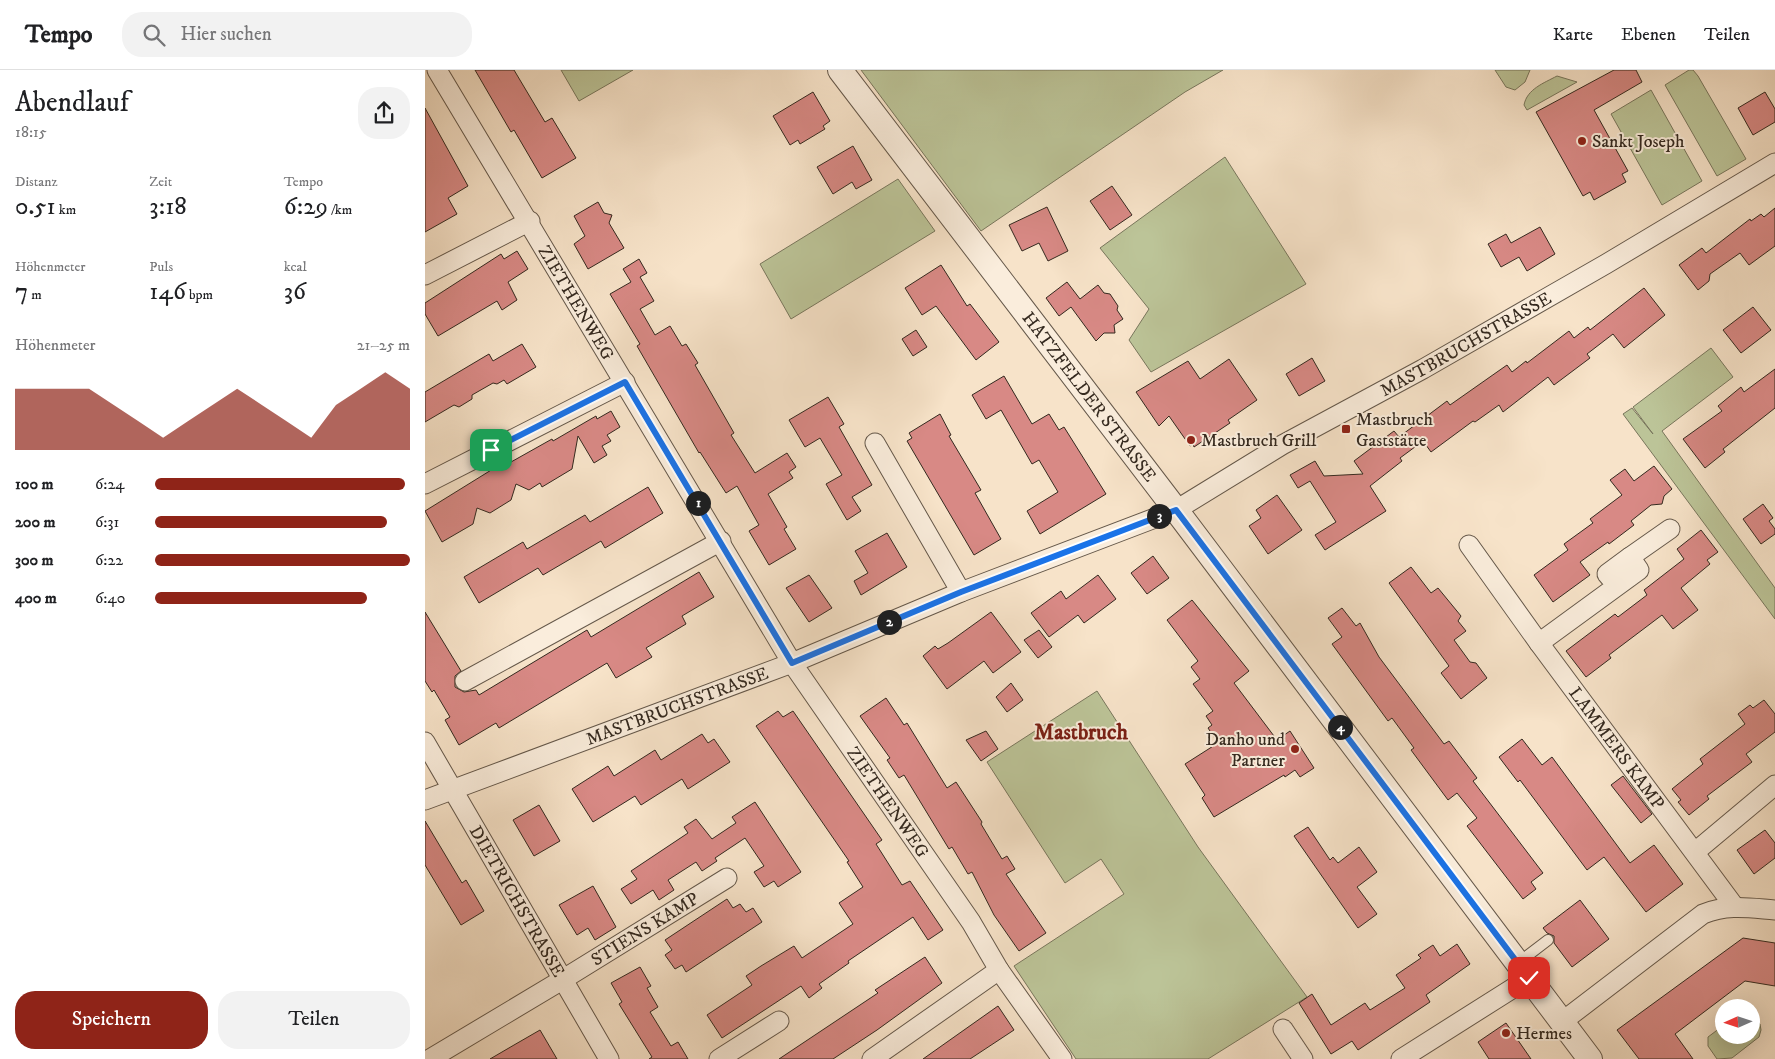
<!DOCTYPE html>
<html lang="de">
<head>
<meta charset="utf-8">
<style>
  body { margin:0; font-family:"IM FELL DW Pica",serif; background:#f2f2f2; color:#202124; height:100vh; display:flex; flex-direction:column; font-size:19px; white-space:nowrap }
  * { box-sizing:border-box; margin:0 }
  p { font-size:16px; color:#757577 }
  .icon { flex:none; width:28px; height:28px; fill:none; stroke:currentColor; stroke-width:2; stroke-linecap:round; stroke-linejoin:round }
  .map { position:relative; flex:1; overflow:hidden }
  .sheet { display:flex; flex-direction:column; background:#fff; width:425px }
  .sheet>* { flex:none }
  .needle { width:32px; rotate:267deg }
  .fabs { position:absolute; left:1290px; top:929px; display:grid; gap:10px }
  .fabs a { display:grid; place-items:center; width:45px; height:45px; border-radius:50%; background:#fff; box-shadow:0 5px 20px #0002; font-size:25px }
  .pin { position:absolute; display:grid; place-items:center; width:42px; height:42px; color:#fff; margin:-21px; border-radius:10px; box-shadow:0 2px 8px #0006 }
  .km { position:absolute; width:25px; height:25px; margin:-12px; border-radius:50%; background:#222; color:#fff; font-size:14px; line-height:25px; text-align:center }
  .round { display:grid; place-items:center; flex:none; width:52px; height:52px; border-radius:20px; background:#f2f2f2 }
  .summary { display:flex; align-items:center; justify-content:space-between; height:85px; padding:0 15px }
  h1 { font-size:28px; font-weight:600; line-height:38px }
  .metrics { display:grid; grid-template-columns:repeat(3,1fr); gap:8px; height:85px; padding:5px 15px }
  .metrics div { display:grid; align-content:center }
  .metrics b { font-size:25px; font-weight:600 }
  .metrics small { font-size:14px; font-weight:400 }
  .metrics p { font-size:14px }
  .chart { height:140px; padding:10px 15px }
  .chart p { display:flex; justify-content:space-between }
  .chart svg { width:100%; height:90px; margin-top:5px; fill:#8f2418; opacity:.7 }
  .action { display:flex; gap:10px; margin-top:auto; padding:10px 15px }
  .action a { flex:1; height:58px; border-radius:20px; background:#8f2418; color:#fff; font-size:20px; font-weight:600; line-height:58px; text-align:center }
  .action a+a { background:#f2f2f2; color:#202124 }
  ul { padding:0 15px; list-style:none; font-size:16px }
  li { display:grid; grid-template-columns:80px 60px 1fr; align-items:center; height:38px }
  li i { height:12px; border-radius:6px; background:#8f2418 }
  header { display:flex; align-items:center; gap:30px; box-sizing:border-box; height:70px; padding:0 25px; background:#fff; border-bottom:1px solid #e0e0e0 }
  header strong { font-size:24px }
  nav { display:flex; gap:28px; margin-inline-start:auto; font-size:18px }
  .search { width:350px; height:45px; background:#f2f2f2; display:flex; align-items:center; gap:12px; box-sizing:border-box; padding:0 18px; border-radius:20px; color:#757577; font-size:19px }
  main { display:flex; flex:1; min-height:0 }
  .map>svg:first-child { display:block }
  .green { fill:#bcc498; stroke:#78765c }
  .building { fill:#d88985; stroke:#34291f }
  .lines { fill:none; stroke-linecap:round; stroke-linejoin:round }
  .service-casing { stroke:#65584a; stroke-width:12 }
  .minor-casing { stroke:#65584a; stroke-width:21 }
  .tertiary-casing { stroke:#65584a; stroke-width:26 }
  .service { stroke:#faeddc; stroke-width:10 }
  .minor { stroke:#faeddc; stroke-width:19 }
  .tertiary { stroke:#faeddc; stroke-width:24 }
  .route-casing { stroke:#fff; stroke-width:10 }
  .route { stroke:#1a73e8; stroke-width:6 }
  .poi-dot { fill:#8f2418; stroke:#faeddc; stroke-width:2 }
  .labels { text-anchor:middle; stroke-width:4; stroke-linejoin:round; paint-order:stroke }
  .poi-label { font-size:18px; fill:#34291f; stroke:#faeddc; text-anchor:start }
  .street-label { font-size:18px; fill:#34291f; stroke:#faeddc }
  .district-label { font-size:22px; font-weight:bold; fill:#7a1f14; stroke:#faeddc }
</style>
</head>
<body>
<header>
<strong>Tempo</strong>
<div class="search"><svg class="icon" aria-label="search" viewBox="0 0 24 24"><circle cx="10" cy="10" r="6"/><path d="M15 15l6 6"/></svg>Hier suchen</div>
<nav><a>Karte</a><a>Ebenen</a><a>Teilen</a></nav>
</header>
<main>
<section class="sheet">
<div class="summary"><div><h1>Abendlauf</h1><p>18:15</p></div><a class="round"><svg class="icon" aria-label="share" viewBox="0 0 24 24"><path d="M12 15V3M7 8l5-5 5 5M5 13v7h14v-7"/></svg></a></div>
<div class="metrics">
<div><p>Distanz</p><b>0.51<small> km</small></b></div>
<div><p>Zeit</p><b>3:18</b></div>
<div><p>Tempo</p><b>6:29<small> /km</small></b></div>
</div>
<div class="metrics">
<div><p>Höhenmeter</p><b>7<small> m</small></b></div>
<div><p>Puls</p><b>146<small> bpm</small></b></div>
<div><p>kcal</p><b>36</b></div>
</div>
<div class="chart"><p><span>Höhenmeter</span>21–25 m</p>
<svg viewBox="0 0 160 44" preserveAspectRatio="none"><path d="M0 44V14L10 14L20 14L30 14L40 22L50 30L60 38L70 30L80 22L90 14L100 22L110 30L120 38L130 22L140 14L150 6L160 14V44z"/></svg>
</div>
<ul>
<li><b>100 m</b>6:24<i style="width:98%"></i></li>
<li><b>200 m</b>6:31<i style="width:91%"></i></li>
<li><b>300 m</b>6:22<i style="width:100%"></i></li>
<li><b>400 m</b>6:40<i style="width:83%"></i></li>
</ul>
<div class="action"><a>Speichern</a><a>Teilen</a></div>
</section>
<div class="map">
<svg width="1350" height="989" viewBox="0 0 1350 989">
  <rect width="100%" height="100%" fill="#f7e3c9"/>
  <filter id="stains"><feTurbulence type="fractalNoise" baseFrequency=".004" numOctaves="4"/><feColorMatrix values="0 0 0 0 .2 0 0 0 0 .09 0 0 0 0 .02 0 0 0 .5 -.17"/></filter>
  <radialGradient id="worn" r=".72"><stop offset=".6" stop-color="#630" stop-opacity="0"/><stop offset="1" stop-color="#630" stop-opacity=".3"/></radialGradient>
  <g class="green">
    <path d="M136,0H208L154,31Z"/>
    <path d="M436,0H798L760,22L556,161Z"/>
    <path d="M1070,0H1105L1100,12L1090,20L1081,17Z"/>
    <path d="M1264,0H1268L1273,6L1321,89L1292,106L1240,15Z"/>
    <path d="M1132,6L1152,12L1102,40L1099,35C1102,19 1119,13 1132,6Z"/>
    <path d="M1226,20L1277,111L1237,135L1186,44Z"/>
    <path d="M800,87L881,214L726,302L704,270L724,239L675,178Z"/>
    <path d="M473,109L510,161L366,249L335,194Z"/>
    <path d="M1286,278L1308,307L1237,361L1350,518V549L1198,344L1207,338L1228,364L1208,337Z"/>
    <path d="M672,621L773,777L882,927L783,989H651L589,896L699,824L676,789L640,813L562,692Z"/>
    <path d="M1326,945L1335,954L1336,960L1334,967L1307,988L1292,989L1283,976V967L1299,955V965H1326Z"/>
  </g>
  <g class="building">
    <path d="M50,0H89L120,52L127,48L151,88L117,108L89,60L86,62Z"/>
    <path d="M1189,0H1211L1217,12L1169,40L1203,101L1197,104L1201,112L1169,130L1165,122L1158,126L1111,42Z"/>
    <path d="M388,22L405,51L398,56L400,59L375,74L373,70L365,75L348,46Z"/>
    <path d="M1340,22L1350,39V52L1328,65L1313,38Z"/>
    <path d="M0,38L43,116L23,128L32,144L0,162Z"/>
    <path d="M428,76L447,110L431,119L427,112L408,124L392,97Z"/>
    <path d="M687,116L707,145L685,160L665,131Z"/>
    <path d="M173,132L179,143L187,145L184,153L199,178L163,199L149,174L160,166L149,146Z"/>
    <path d="M622,137L643,181L623,191L614,173L597,181L584,155Z"/>
    <path d="M1350,138V176L1324,195L1315,183L1285,204L1284,211L1273,220L1254,195L1277,178L1281,183L1325,149L1326,151L1336,144L1339,147Z"/>
    <path d="M1115,157L1130,184L1102,201L1094,187L1076,197L1063,174L1081,164L1086,173Z"/>
    <path d="M92,181L103,199L83,212L92,230L77,240L72,231L13,266L0,244V233L76,184L79,189Z"/>
    <path d="M214,189L222,203L215,207L229,231L215,239L230,265L245,256L257,276L261,274L273,293L270,295L309,363L306,365L330,403L362,383L371,397L364,402L368,408L343,424L362,457L359,459L371,479L344,495L324,461L334,455L312,416L301,423L275,382L274,383L212,276L215,274L185,224L206,212L198,199Z"/>
    <path d="M516,195L542,236L545,234L574,272L551,290L511,236L497,245L480,218Z"/>
    <path d="M642,212L655,229L673,215L679,223L685,224L693,236L692,240L698,249L689,255L690,263H679L671,271L646,237L634,246L621,228Z"/>
    <path d="M1219,218L1240,245L1199,278L1188,264L1162,284L1165,288L1129,315L1123,307L1078,342L1074,335L1050,352L1048,351L1006,382L998,371L975,388L977,391L945,416L961,441L900,480L890,465L911,452L885,411L873,418L865,405L890,391L899,406L938,404L929,391L969,361L974,367L1022,331L1025,335L1082,295L1087,302L1101,291L1102,293L1144,261L1149,268L1163,257L1165,260Z"/>
    <path d="M1328,237L1346,260L1316,283L1298,260Z"/>
    <path d="M491,260L502,277L488,286L477,269Z"/>
    <path d="M97,274L111,297L82,314L79,310L72,314L68,313L47,325V329L34,337L29,335L0,352V322L64,284L68,291Z"/>
    <path d="M887,288L900,311L874,326L861,304Z"/>
    <path d="M804,289L832,330L803,350L805,353L769,377L768,374L765,376L744,346L734,356L711,322L763,291L775,309Z"/>
    <path d="M1350,299V338L1298,379L1300,382L1280,398L1258,369L1297,341L1293,336L1316,317L1319,322Z"/>
    <path d="M579,306L607,354L624,344L634,360L639,357L681,424L615,464L602,441L633,422L614,390L607,394L576,340L561,349L547,325Z"/>
    <path d="M403,327L419,354L414,357L447,415L427,427L436,441L422,450L401,414L417,405L395,368L380,377L364,350Z"/>
    <path d="M186,341L195,357L182,365L186,371L177,376L182,385L169,393L153,366L147,399L117,417L115,413L104,420L91,414L86,430L65,443L52,438L48,454L17,472L0,441L84,389L86,392L127,369L128,371L171,346L172,349Z"/>
    <path d="M515,344L526,365L524,366L556,420L550,423L576,469L549,485L482,371L487,368L484,363Z"/>
    <path d="M1229,396L1247,419L1239,426L1237,434L1226,435L1206,451L1209,455L1184,474L1183,472L1155,492L1165,505L1128,532L1109,505L1143,480L1139,474L1168,453L1165,449L1197,425L1185,410L1200,399L1209,411Z"/>
    <path d="M223,417L238,443L180,478L176,471L118,505L113,498L54,533L39,507L98,472L102,479L160,445L165,452Z"/>
    <path d="M852,425L877,460L843,484L824,456L836,448L831,440Z"/>
    <path d="M1338,434L1348,448L1344,451L1350,459V464L1336,474L1318,449Z"/>
    <path d="M1276,460L1293,482L1282,490L1285,494L1256,518L1273,540L1248,559L1237,545L1184,585L1186,588L1161,607L1141,581L1190,544L1193,547L1222,525L1219,520L1259,489L1252,479Z"/>
    <path d="M462,463L482,497L436,525L429,511L443,503L430,481Z"/>
    <path d="M728,486L744,508L722,524L706,503Z"/>
    <path d="M986,497L1006,523L1013,518L1036,546L1033,551L1041,561L1029,570L1045,592L1051,593L1062,608L1036,629L1016,603L1024,596L964,513Z"/>
    <path d="M274,502L289,527L257,546L261,554L221,578L227,587L191,608L182,593L74,658L71,653L34,675L20,650L25,647L9,620L7,622L0,611V542L36,601L30,606V617L39,622L51,620L54,625L162,560L166,567Z"/>
    <path d="M384,505L407,538L384,552L361,518Z"/>
    <path d="M673,505L691,529L659,553L653,545L624,567L606,543L636,521L641,529Z"/>
    <path d="M767,530L824,601L809,613L852,670L865,661L889,698L875,707L870,700L860,707L859,705L789,747L777,728L780,725L760,694L793,673L783,658L787,655L781,646L788,641L768,614L775,609L766,597L773,591L742,550Z"/>
    <path d="M917,538L931,556L935,553L954,587L1019,674L1024,671L1052,708L1048,711L1118,803L1106,812L1111,819L1098,829L1042,756L1052,748L1032,723L1023,730L986,680L989,678L967,648L963,651L907,574L917,567L903,548Z"/>
    <path d="M566,542L596,582L568,603L559,591L522,619L498,586L510,576L513,579L523,573Z"/>
    <path d="M614,560L627,577L613,588L599,570Z"/>
    <path d="M586,613L598,630L582,642L571,627Z"/>
    <path d="M461,628L479,655L482,653L522,718L531,712L557,752L556,754L577,789L582,786L590,799L581,804L621,863L594,881L569,845L547,802L543,804L527,777L524,779L479,705L474,708L462,690L465,688L435,646Z"/>
    <path d="M1339,630L1350,644V662L1321,684L1327,692L1282,726L1284,729L1264,745L1253,732L1256,730L1247,719L1278,694L1275,689L1320,654L1313,644L1325,635L1328,638Z"/>
    <path d="M353,641L358,647L368,641L457,770L451,774L477,815L485,811L518,860L503,870L488,847L423,891L424,893L394,914L397,918L384,928L376,916L297,968L282,945L327,915L321,906L336,896L369,876L377,888L428,854L414,833L438,817L422,792L424,791L331,656Z"/>
    <path d="M561,661L573,679L556,691L541,670Z"/>
    <path d="M277,664L283,673L289,669L305,692L263,719L257,709L216,735L210,726L168,752L147,719L183,696L189,706L230,680L236,690Z"/>
    <path d="M1097,669L1117,695L1127,687L1205,793L1229,775L1258,814L1221,842L1179,787L1162,800L1095,710L1093,712L1074,687Z"/>
    <path d="M1198,706L1227,744L1216,753L1186,715Z"/>
    <path d="M330,732L376,802L353,817L349,811L339,817L329,802L339,796L320,768L290,788L292,791L277,801L271,792L243,810L249,820L234,830L228,820L206,834L196,819L212,809L206,801L263,763L259,757L271,749L287,769L311,753L307,747Z"/>
    <path d="M114,735L135,771L109,786L88,750Z"/>
    <path d="M0,751L37,813L41,810L59,841L36,855L0,795Z"/>
    <path d="M883,757L905,790L908,787L913,793L934,777L952,802L932,817L952,844L933,858L869,766Z"/>
    <path d="M1340,760L1350,773V788L1329,804L1312,780Z"/>
    <path d="M168,816L191,857L170,870L163,858L152,865L134,835Z"/>
    <path d="M302,829L308,838L315,834L321,842L328,838L337,852L261,902L257,895L250,899L240,885L247,880L240,870Z"/>
    <path d="M1155,830L1184,869L1147,897L1129,873V866L1122,863L1118,858Z"/>
    <path d="M1318,868L1350,873V916L1320,911L1250,964L1268,989H1214L1192,960Z"/>
    <path d="M1032,874L1045,894L1001,925L1005,932L933,980L927,971L906,984L874,933L887,924L906,955L940,933L945,940L980,918L971,905L996,888L993,885L1008,875L1015,886Z"/>
    <path d="M500,887L517,913L452,960L408,989H354L453,923L450,920Z"/>
    <path d="M215,897L226,916L222,918L233,937L225,942L246,976L253,972L263,989H224L227,987L194,934L197,932L186,913Z"/>
    <path d="M573,936L589,960L545,989H498Z"/>
    <path d="M1081,953L1106,989H1064L1053,972Z"/>
    <path d="M115,960L132,989H65L89,975Z"/>
  </g>
  <g class="lines">
    <g class="service-casing">
      <path id="service" d="M1093,893L1123,870"/>
    </g>
    <g class="minor-casing">
      <g id="minor">
        <path id="s1" d="M12,0L367,593L546,852L574,900L637,989"/>
        <path d="M0,205L105,151"/>
        <path d="M450,373L536,522"/>
        <path d="M0,414L200,312"/>
        <path id="s2" d="M1044,475L1114,573L1309,836"/>
        <path d="M1205,487L1245,459"/>
        <path d="M1114,573L1214,500L1205,487L1182,504L1192,516"/>
        <path d="M40,611L296,471"/>
        <path id="s3" d="M0,672L184,989"/>
        <path id="s4" d="M0,730L367,593L536,522L751,440L857,375L998,299L1181,194L1350,93"/>
        <path d="M1270,782L1350,715"/>
        <path d="M1138,951L1278,844C1303,834 1324,838 1350,840"/>
        <path d="M858,959L878,989"/>
        <path id="s5" d="M5,989L137,910L302,808"/>
        <path d="M294,989L354,951"/>
        <path d="M447,989L574,900"/>
        <path d="M976,989L1104,908"/>
      </g>
    </g>
    <g class="tertiary-casing">
      <g id="tertiary">
        <path id="s6" d="M415,0L751,440L1165,989"/>
      </g>
    </g>
    <use href="#service" class="service"/>
    <use href="#minor" class="minor"/>
    <use href="#tertiary" class="tertiary"/>
  </g>
  <g class="lines">
    <g class="route-casing">
      <path id="route" d="M66,380L200,312L367,593L536,522L751,440L1104,908"/>
    </g>
    <use href="#route" class="route"/>
  </g>
  <g class="poi-dot">
    <circle cx="1157" cy="71" r="5"/>
    <rect x="916" y="354" width="10" height="10" rx="2.5"/>
    <circle cx="766" cy="370" r="5"/>
    <circle cx="870" cy="679" r="5"/>
    <circle cx="1081" cy="963" r="5"/>
  </g>
  <g class="labels">
    <g class="poi-label">
      <text x="1167" y="77">Sankt Joseph</text>
      <text x="931" y="355">Mastbruch<tspan x="931" dy="21">Gaststätte</tspan></text>
      <text x="776" y="376">Mastbruch Grill</text>
      <text x="860" y="675" text-anchor="end">Danho und<tspan x="860" dy="21">Partner</tspan></text>
      <text x="1091" y="969">Hermes</text>
    </g>
    <g class="street-label">
      <text dy="6" stroke="none"><textPath href="#s1" startOffset="271">ZIETHENWEG</textPath></text>
      <text dy="6" stroke="none"><textPath href="#s4" startOffset="1139">MASTBRUCHSTRASSE</textPath></text>
      <text dy="6" stroke="none"><textPath href="#s6" startOffset="411">HATZFELDER STRASSE</textPath></text>
      <text dy="6" stroke="none"><textPath href="#s4" startOffset="269">MASTBRUCHSTRASSE</textPath></text>
      <text dy="6" stroke="none"><textPath href="#s2" startOffset="251">LAMMERS KAMP</textPath></text>
      <text dy="6" stroke="none"><textPath href="#s1" startOffset="860">ZIETHENWEG</textPath></text>
      <text dy="6" stroke="none"><textPath href="#s3" startOffset="184">DIETRICHSTRASSE</textPath></text>
      <text dy="6" stroke="none"><textPath href="#s5" startOffset="251">STIENS KAMP</textPath></text>
    </g>
    <g class="district-label">
      <text x="656" y="669">Mastbruch</text>
    </g>
  </g>
  <rect width="100%" height="100%" filter="url(#stains)"/>
  <rect width="100%" height="100%" fill="url(#worn)"/>
</svg>
<div class="fabs">
<a><svg class="needle" viewBox="-14 -14 28 28"><path d="M0-13l5 13h-10z" fill="#e53935"/><path d="M0 13l5-13h-10z" fill="#757577"/></svg></a>
</div>
<div class="pin" style="left:66px;top:380px;background:#1e9e55"><svg class="icon" aria-label="arrive" viewBox="0 0 24 24"><path d="M6 21V4h12l-3 4 3 4H6"/></svg></div>
<div class="pin" style="left:1104px;top:908px;background:#d93025"><svg class="icon" aria-label="check" viewBox="0 0 24 24"><path d="M5 12l5 5 9-10"/></svg></div>
<b class="km" style="left:273px;top:433px">1</b>
<b class="km" style="left:464px;top:552px">2</b>
<b class="km" style="left:734px;top:446px">3</b>
<b class="km" style="left:915px;top:657px">4</b>
</div>
</main>
</body>
</html>
